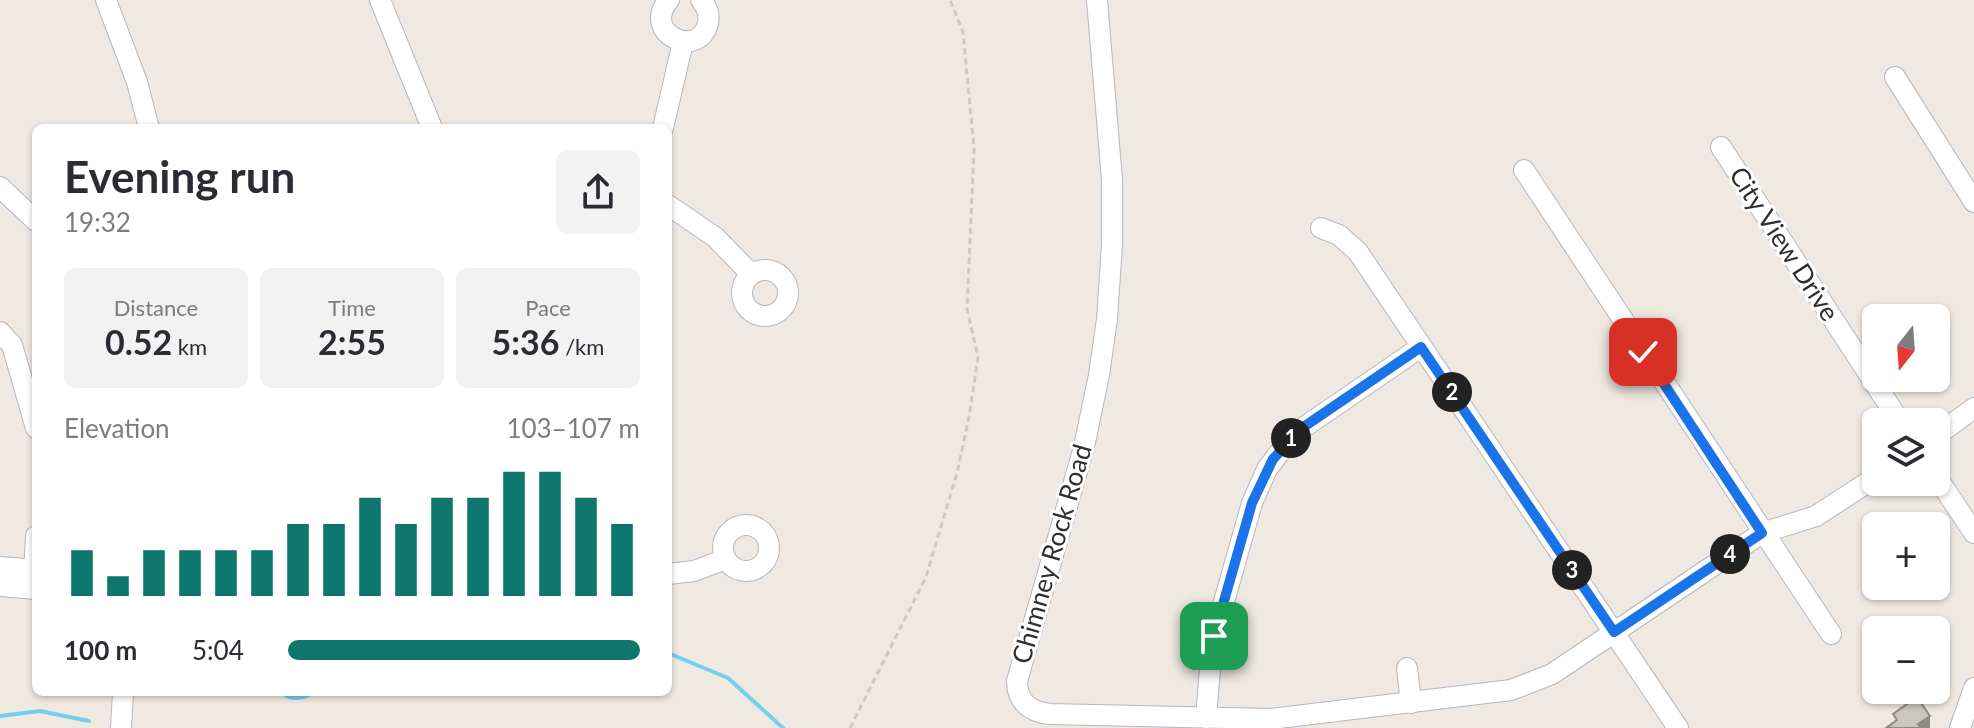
<!DOCTYPE html>
<html lang="en">
<head>
<meta charset="utf-8">
<style>
  body { margin:0; font-family:Lato,sans-serif; background:#f2f2f3; color:#2b2b33; height:100vh; display:flex; flex-direction:column; font-size:30px; white-space:nowrap }
  * { box-sizing:border-box; margin:0 }
  p { font-size:26px; color:#7c7c81 }
  .icon { flex:none; width:44px; height:44px; fill:none; stroke:currentColor; stroke-width:2; stroke-linecap:round; stroke-linejoin:round }
  .map { position:relative; flex:1; overflow:hidden }
  .side { position:absolute; left:32px; top:124px; width:640px; height:572px; display:flex; flex-direction:column; background:#fff; border-radius:12px; box-shadow:0 2px 6px #0004 }
  .side>* { flex:none }
  .needle { width:52px; rotate:197deg }
  .fabs { position:absolute; left:1862px; top:304px; display:grid; gap:16px }
  .fabs a { display:grid; place-items:center; width:88px; height:88px; border-radius:12px; background:#fff; box-shadow:0 2px 6px #0004; font-size:40px }
  .pin { position:absolute; display:grid; place-items:center; width:68px; height:68px; color:#fff; margin:-34px; border-radius:16px; box-shadow:0 4px 12px #0006 }
  .km { position:absolute; width:40px; height:40px; margin:-20px; border-radius:50%; background:#222; color:#fff; font-size:22px; line-height:40px; text-align:center }
  .round { display:grid; place-items:center; flex:none; width:84px; height:84px; border-radius:12px; background:#f2f2f3 }
  .head { display:flex; align-items:center; justify-content:space-between; height:136px; padding:0 32px }
  h1 { font-size:44px; font-weight:700; line-height:60px }
  .metrics { display:grid; grid-template-columns:repeat(3,1fr); gap:12px; height:136px; padding:8px 32px }
  .metrics div { display:grid; align-content:center; border-radius:12px; background:#f2f2f3; text-align:center }
  .metrics b { font-size:34px; font-weight:700 }
  .metrics small { font-size:22px; font-weight:400 }
  .metrics p { font-size:22px }
  .chart { height:224px; padding:16px 32px }
  .chart p { display:flex; justify-content:space-between }
  .chart svg { width:100%; height:144px; margin-top:8px; stroke:#0f766e; stroke-width:6 }
  ul { padding:0 32px; list-style:none; font-size:26px }
  li { display:grid; grid-template-columns:128px 96px 1fr; align-items:center; height:60px }
  li i { height:20px; border-radius:10px; background:#0f766e }
  .map>svg:first-child { display:block }
  .lines { fill:none; stroke-linecap:round; stroke-linejoin:round }
  .stream { stroke:#75cff0; stroke-width:4 }
  .minor-casing { stroke:#b4b7c1; stroke-width:22 }
  .path { stroke:#c9c9c9; stroke-width:3; stroke-dasharray:6 4; stroke-linecap:butt }
  .minor { stroke:#fff; stroke-width:20 }
  .shaded-wall { fill:#8e8b86 }
  .building { fill:#cbc7bf; stroke:#8e8b86; stroke-width:2 }
  .route-casing { stroke:#fff; stroke-width:16 }
  .route { stroke:#1a73e8; stroke-width:10 }
  .labels { text-anchor:middle; stroke-width:6; stroke-linejoin:round; paint-order:stroke }
  .street-label { font-size:26px; fill:#2e2e2e; stroke:#fff }
</style>
</head>
<body>
<div class="map">
<svg width="1974" height="728" viewBox="0 0 1974 728">
  <rect width="100%" height="100%" fill="#efe9e1"/>
  <g class="lines">
    <g class="stream">
      <path d="M668,653L728,678L783,728"/>
      <path d="M281,692C290,700 299,699 309,695L310,692"/>
      <path d="M0,716L40,711L89,721"/>
    </g>
    <g class="minor-casing">
      <g id="minor">
        <path d="M106,0L137,82L149,128"/>
        <path d="M380,0L432,128"/>
        <path d="M669,0C640,33 699,61 708,23C710,14 707,7 701,0"/>
        <path d="M1097,0L1112,180V245L1107,319L1099,375L1084,447L1017,681C1017,702 1030,712 1050,714L1271,719L1511,690L1552,674L1762,533L1816,516L1876,477"/>
        <path d="M1895,77L1974,202"/>
        <path d="M663,128L683,42"/>
        <path d="M1721,147L1900,422"/>
        <path d="M1524,170L1831,634"/>
        <path d="M0,187L36,221"/>
        <path d="M668,205L715,237L751,274"/>
        <path d="M1321,228L1339,235L1358,252L1678,728"/>
        <circle cx="765" cy="293" r="23"/>
        <path d="M0,332L12,345L36,428"/>
        <path d="M1936,436L1974,408"/>
        <path d="M1936,476L1974,533"/>
        <circle cx="746" cy="548" r="23"/>
        <path d="M0,567L36,570"/>
        <path d="M668,574L694,571L726,559"/>
        <path d="M0,586L36,589"/>
        <path d="M33,589L36,536"/>
        <path d="M1407,668L1411,703"/>
        <path d="M1206,718L1212,644L1252,503L1267,469L1294,434L1421,347"/>
        <path d="M121,728L123,692"/>
        <path d="M1960,728L1974,688"/>
      </g>
    </g>
    <path class="path" d="M850,728L926,577L957,473L969,417L978,357L967,309L974,149L963,32L950,0"/>
    <use href="#minor" class="minor"/>
  </g>
  <path class="shaded-wall" d="M1930,716V728H1918V724Z"/>
  <path class="building" d="M1917,697L1930,716L1918,724L1921,728H1886L1897,720L1893,714Z"/>
  <g class="lines">
    <g class="route-casing">
      <path id="route" d="M1214,636L1252,503L1273,459L1302,428L1421,347L1614,632L1762,533L1643,352"/>
    </g>
    <use href="#route" class="route"/>
  </g>
  <g class="labels">
    <g class="street-label">
      <text transform="translate(1784 244) rotate(57)" y="9">City View Drive</text>
      <text transform="translate(1052 554) rotate(-74)" y="9">Chimney Rock Road</text>
    </g>
  </g>
</svg>
<div class="fabs">
<a><svg class="needle" viewBox="-14 -14 28 28"><path d="M0-13l5 13h-10z" fill="#e53935"/><path d="M0 13l5-13h-10z" fill="#7c7c81"/></svg></a>
<a><svg class="icon" aria-label="layers" viewBox="0 0 24 24"><path d="M12 4l9 5-9 5-9-5zM3 14l9 5 9-5"/></svg></a>
<a>+</a>
<a>−</a>
</div>
<div class="pin" style="left:1214px;top:636px;background:#1e9e55"><svg class="icon" aria-label="arrive" viewBox="0 0 24 24"><path d="M6 21V4h12l-3 4 3 4H6"/></svg></div>
<div class="pin" style="left:1643px;top:352px;background:#d93025"><svg class="icon" aria-label="check" viewBox="0 0 24 24"><path d="M5 12l5 5 9-10"/></svg></div>
<b class="km" style="left:1291px;top:438px">1</b>
<b class="km" style="left:1452px;top:392px">2</b>
<b class="km" style="left:1572px;top:570px">3</b>
<b class="km" style="left:1730px;top:554px">4</b>
<section class="side">
<div class="head"><div><h1>Evening run</h1><p>19:32</p></div><a class="round"><svg class="icon" aria-label="share" viewBox="0 0 24 24"><path d="M12 15V3M7 8l5-5 5 5M5 13v7h14v-7"/></svg></a></div>
<div class="metrics">
<div><p>Distance</p><b>0.52<small> km</small></b></div>
<div><p>Time</p><b>2:55</b></div>
<div><p>Pace</p><b>5:36<small> /km</small></b></div>
</div>
<div class="chart"><p><span>Elevation</span>103–107 m</p>
<svg viewBox="0 0 160 44" preserveAspectRatio="none"><path d="M5 44V30M15 44V38M25 44V30M35 44V30M45 44V30M55 44V30M65 44V22M75 44V22M85 44V14M95 44V22M105 44V14M115 44V14M125 44V6M135 44V6M145 44V14M155 44V22"/></svg>
</div>
<ul>
<li><b>100 m</b>5:04<i style="width:100%"></i></li>
</ul>
</section>
</div>
</body>
</html>
